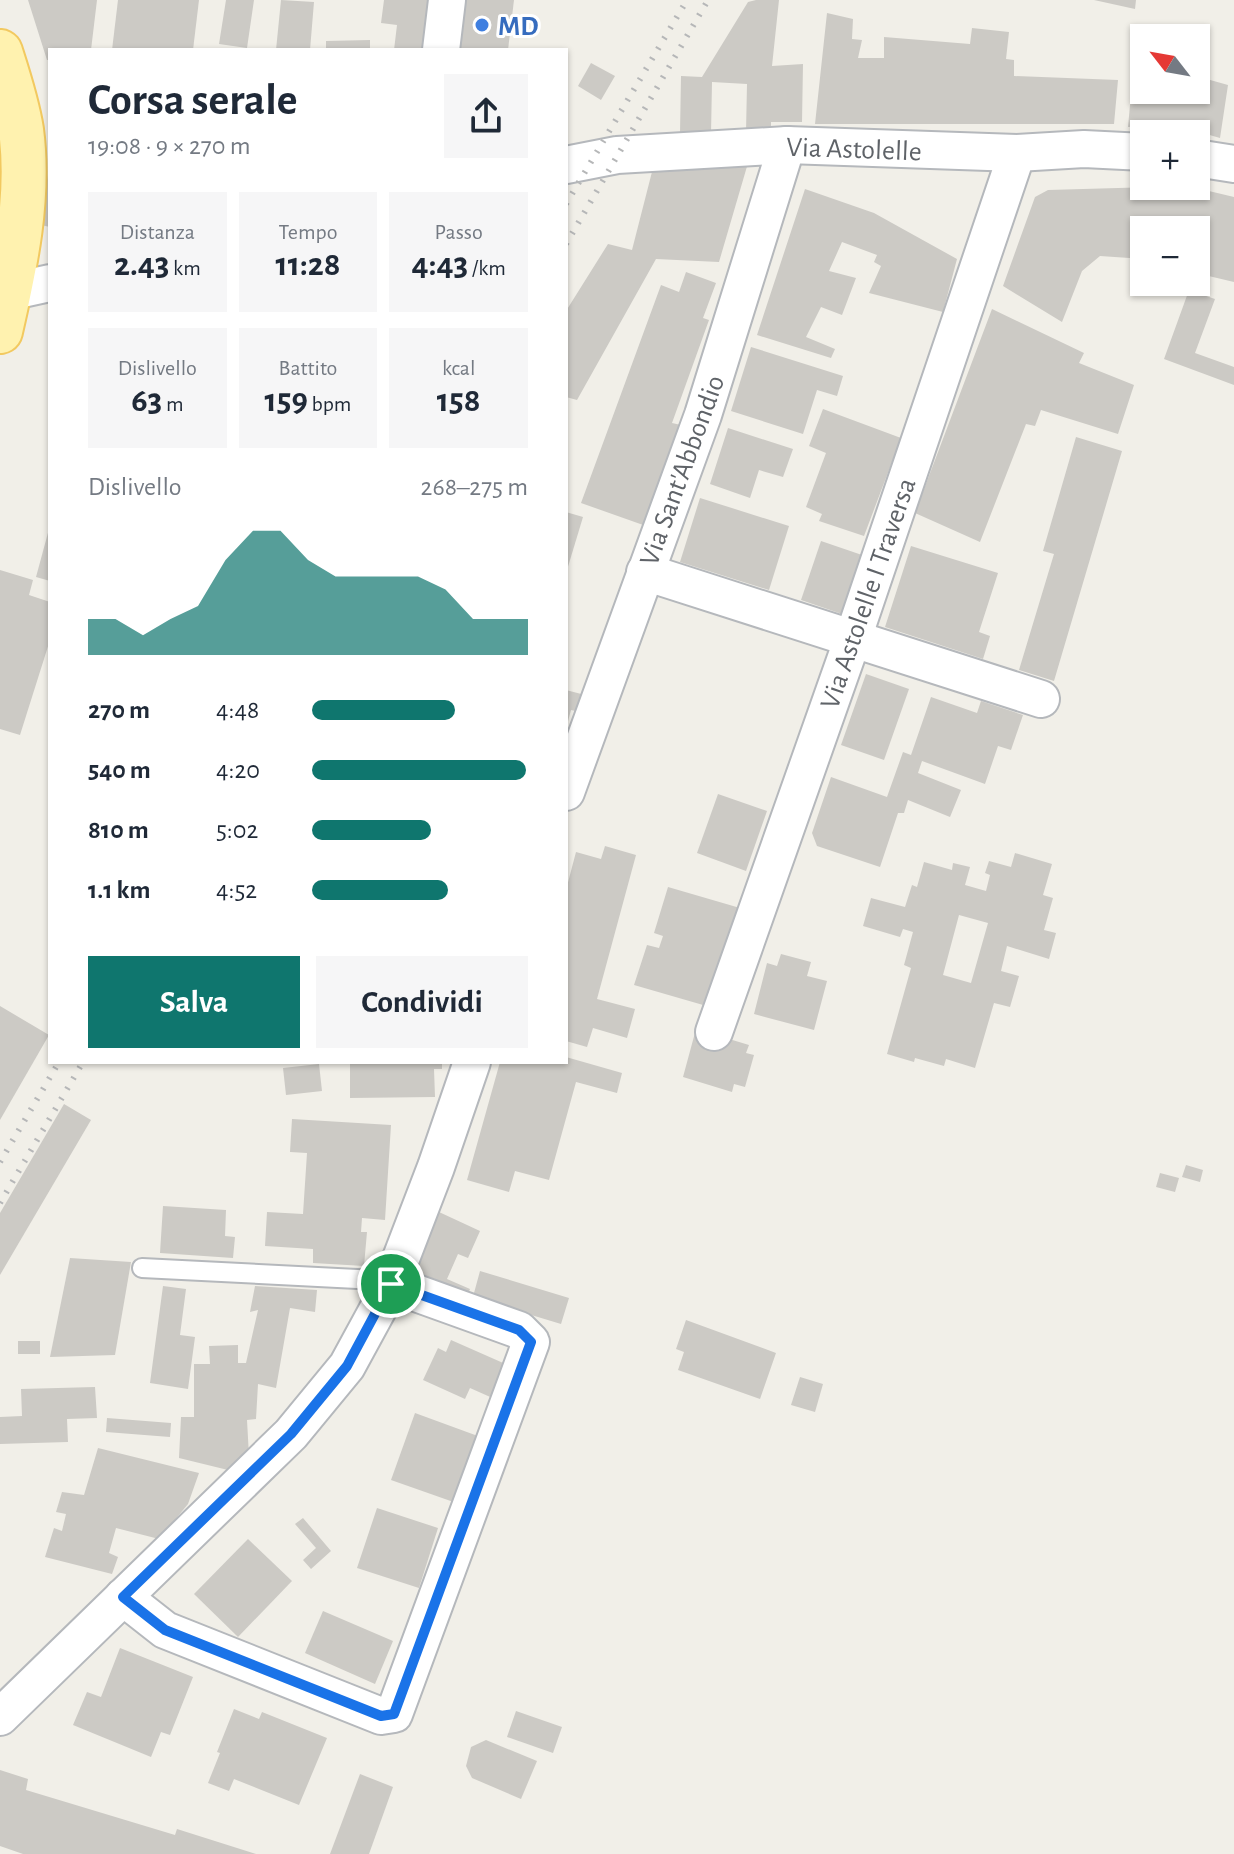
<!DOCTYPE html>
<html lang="it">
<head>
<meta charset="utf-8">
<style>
  body { margin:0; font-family:"Alegreya Sans",sans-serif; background:#f6f6f7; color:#1f2937; height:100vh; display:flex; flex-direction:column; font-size:30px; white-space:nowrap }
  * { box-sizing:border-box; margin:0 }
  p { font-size:26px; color:#747a83 }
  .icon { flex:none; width:44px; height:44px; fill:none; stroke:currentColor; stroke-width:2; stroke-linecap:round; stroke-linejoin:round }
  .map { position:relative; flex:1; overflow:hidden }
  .details { position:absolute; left:48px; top:48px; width:520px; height:1016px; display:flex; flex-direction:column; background:#fff; border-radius:0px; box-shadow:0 2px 6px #0004 }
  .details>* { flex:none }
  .needle { width:52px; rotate:301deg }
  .controls { position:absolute; left:1130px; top:24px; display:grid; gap:16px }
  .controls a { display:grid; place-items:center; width:80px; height:80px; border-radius:0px; background:#fff; box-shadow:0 2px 6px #0004; font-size:40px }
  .pin { position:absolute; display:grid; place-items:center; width:68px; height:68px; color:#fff; margin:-34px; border:4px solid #fff; border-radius:50%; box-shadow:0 2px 8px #0007 }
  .round { display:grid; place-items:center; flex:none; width:84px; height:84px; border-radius:0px; background:#f6f6f7 }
  .headline { display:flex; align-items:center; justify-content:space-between; height:136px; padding:0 40px }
  h1 { font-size:44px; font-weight:600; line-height:60px }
  .stats { display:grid; grid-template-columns:repeat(3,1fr); gap:12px; height:136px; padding:8px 40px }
  .stats div { display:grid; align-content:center; border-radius:0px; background:#f6f6f7; text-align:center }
  .stats b { font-size:34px; font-weight:600 }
  .stats small { font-size:22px; font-weight:400 }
  .stats p { font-size:22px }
  .chart { height:224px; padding:16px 40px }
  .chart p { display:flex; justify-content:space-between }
  .chart svg { width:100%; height:144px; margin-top:8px; fill:#0f766e; opacity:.7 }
  .action { display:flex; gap:16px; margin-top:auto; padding:16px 40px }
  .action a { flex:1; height:92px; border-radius:0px; background:#0f766e; color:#fff; font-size:32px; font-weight:600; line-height:92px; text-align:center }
  .action a+a { background:#f6f6f7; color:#1f2937 }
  ul { padding:0 40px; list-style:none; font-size:26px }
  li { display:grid; grid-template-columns:128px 96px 1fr; align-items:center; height:60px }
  li i { height:20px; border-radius:10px; background:#0f766e }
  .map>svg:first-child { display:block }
  .building { fill:#cccac5; fill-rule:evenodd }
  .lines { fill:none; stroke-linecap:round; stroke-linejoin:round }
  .lane-casing { stroke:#b5b8bc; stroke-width:22 }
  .street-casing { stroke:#b5b8bc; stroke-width:40 }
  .primary-casing { stroke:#f2c960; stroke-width:48 }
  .lane { stroke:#fff; stroke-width:18 }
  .street { stroke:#fff; stroke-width:36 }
  .primary { stroke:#fff2af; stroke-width:44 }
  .rail { stroke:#b6b7b8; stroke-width:6; stroke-dasharray:2 10; stroke-linecap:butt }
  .route-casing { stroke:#fff; stroke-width:16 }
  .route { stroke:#1a73e8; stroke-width:10 }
  .shop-dot { fill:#3f7fe0; stroke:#fff; stroke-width:3 }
  .labels { text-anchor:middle; stroke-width:6; stroke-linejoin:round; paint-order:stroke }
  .shop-label { font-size:28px; font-weight:bold; fill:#366cbe; stroke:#fff; text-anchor:start }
  .street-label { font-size:28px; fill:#5f6368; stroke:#fff }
</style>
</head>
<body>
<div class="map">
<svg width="1234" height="1854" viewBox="0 0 1234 1854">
  <rect width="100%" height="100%" fill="#f1efe8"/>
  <g class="building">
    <path d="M28,0H97L91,50H50V60H47Z"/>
    <path d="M118,0H199L193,50H112Z"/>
    <path d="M226,0H254L247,48L219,44Z"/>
    <path d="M281,0L314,2L310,50H276Z"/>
    <path d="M384,0H436L431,50H394L397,25L381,23Z"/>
    <path d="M456,0H514L508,50H450Z"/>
    <path d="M756,0H779L772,66L803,64L802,122H771V133L746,132L747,84L712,82L711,134L680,133L681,76L702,77L748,2Z"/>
    <path d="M1094,0H1136L1135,9Z"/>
    <path d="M827,13L853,19L852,39L862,40L858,58H884V37L970,44L972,28L1009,32L1006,59L1014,60V76L1118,80L1114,124H815Z"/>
    <path d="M370,40V50H326V41Z"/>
    <path d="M591,63L615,76L601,100L578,86Z"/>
    <path d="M1142,71L1144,90H1196V76L1228,85L1220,138L1175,125L1128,127L1131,94H1139Z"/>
    <path d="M748,163L719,262L656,259L577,400L566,397V311L608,244L632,250L654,164Z"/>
    <path d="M48,173H50V227L41,225Z"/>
    <path d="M1188,186L1234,197V282L1196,273V230H1144V259L1100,256L1082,271L1062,322L1003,286L1035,197L1048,190Z"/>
    <path d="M805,189L874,213L957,259L943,312L869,293L881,266L874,262L877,255L842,242L829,271L856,278L842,315L821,307L806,337L835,349L831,358L757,335Z"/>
    <path d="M686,272L716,283L703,318L709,320L672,423L681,425L646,526L581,503L661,285L679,292Z"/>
    <path d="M1189,290L1215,299L1195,353L1234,367V385L1164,359Z"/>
    <path d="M992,309L1084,353L1079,363L1134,385L1118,434L1041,410L1035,426L1026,424L980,542L915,513Z"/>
    <path d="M751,347L843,376L837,396L817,390L803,434L731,411Z"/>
    <path d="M823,409L901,438L864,536L819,521L822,514L806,507L826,453L809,446Z"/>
    <path d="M728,428L793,449L783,477L759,470L750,498L710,484Z"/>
    <path d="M1076,437L1122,451L1054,681L1019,670L1054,554L1043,551Z"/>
    <path d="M700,498L789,526L769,590L680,562Z"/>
    <path d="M566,512L583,517L567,570H566Z"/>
    <path d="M49,529H50V581L36,577Z"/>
    <path d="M821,541L862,555L842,614L801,600Z"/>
    <path d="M911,546L998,573L979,632L990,636L983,659L885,627Z"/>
    <path d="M0,570L33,580L29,595L50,602V640L20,735L0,729Z"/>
    <path d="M866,674L909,689L884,760L841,745Z"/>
    <path d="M566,690L585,695L580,712L571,710L567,725Z"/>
    <path d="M931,697L977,713L981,701L1023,715L1011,750L998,746L985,784L922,761L918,773L961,790L950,817L908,800L904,813H898L880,867L817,846L812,833L831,777L887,797L903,752L911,755Z"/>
    <path d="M718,794L767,811L746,871L697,853Z"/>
    <path d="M605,846L636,855L597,999L635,1009L627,1038L593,1028L587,1047L566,1041V890L576,852L601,859Z"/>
    <path d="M1015,853L1052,864L1043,895L1053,898L1044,930L1056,933L1049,959L1007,946L1001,971L1019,976L1010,1007L994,1003L975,1068L946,1059L944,1066L915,1058L914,1062L887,1054L911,968L904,965L913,932L903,929L900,937L863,926L871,898L905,907L912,885L917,887L924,862L952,870L953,863L970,867L965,885L986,891L990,875L985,873L989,861L1011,867ZM959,915L988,923L971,983L943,975Z"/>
    <path d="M668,887L740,908L710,1007L634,985L647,945L659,948L663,936L654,933Z"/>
    <path d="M781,954L811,962L807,976L827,981L814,1030L754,1014L767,963L777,966Z"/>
    <path d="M0,1006L49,1035L0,1120Z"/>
    <path d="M696,1029L749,1045L746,1053L754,1055L745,1087L734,1084L732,1092L683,1077Z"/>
    <path d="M566,1057L622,1073L617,1093L576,1082L549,1180L515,1171L509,1192L467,1180L500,1062H566Z"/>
    <path d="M350,1062H442V1069H434L435,1097L350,1098Z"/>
    <path d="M319,1064L322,1091L286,1095L283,1068Z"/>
    <path d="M64,1104L91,1120L0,1275V1213Z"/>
    <path d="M292,1119L391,1125L385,1220L362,1218L361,1232H367L364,1266L313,1263V1249L265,1246L267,1212L303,1214L307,1153L290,1152Z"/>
    <path d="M1186,1165L1203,1170L1200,1182L1182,1177Z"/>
    <path d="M1160,1173L1179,1178L1175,1192L1156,1187Z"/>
    <path d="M163,1206L226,1210L225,1236L235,1237L233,1258L160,1253Z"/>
    <path d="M439,1212L480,1231L468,1258L458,1254L447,1279L470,1289L464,1304L409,1280Z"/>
    <path d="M70,1258L131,1262L115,1355L50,1357Z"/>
    <path d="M480,1271L569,1298L561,1324L528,1314L526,1320L471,1304Z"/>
    <path d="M163,1286L186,1289L180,1335L195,1337L188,1389L150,1383Z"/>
    <path d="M255,1286L317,1290L315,1312L290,1308L276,1388L258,1384L256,1419L247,1420L249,1456L228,1470L179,1458L181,1417H194V1364H210L209,1346L238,1345V1363H246L258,1310L250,1312Z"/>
    <path d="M686,1320L776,1353L760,1399L678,1370L684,1352L676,1349Z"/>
    <path d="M451,1340L512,1367L497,1400L470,1388L465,1399L423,1380L438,1348L446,1352Z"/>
    <rect x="18" y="1341" width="22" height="13"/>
    <path d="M800,1377L823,1384L815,1412L791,1405Z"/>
    <path d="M95,1387L97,1418L67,1419L68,1442L0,1444V1417L22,1416L21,1389Z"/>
    <path d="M415,1413L486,1439L462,1505L391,1480Z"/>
    <path d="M107,1418L171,1423L170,1437L106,1432Z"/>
    <path d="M98,1448L199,1473L188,1504L159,1539L116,1528L109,1553L118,1557L112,1574L45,1557L54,1528L62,1531L66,1514L56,1512L62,1492L84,1495Z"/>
    <path d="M377,1508L438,1528L419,1588L357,1568Z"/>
    <path d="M303,1518L331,1551L311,1569L303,1560L316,1548L295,1524Z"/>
    <path d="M248,1539L292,1581L238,1637L194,1594Z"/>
    <path d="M323,1611L393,1641L375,1684L305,1653Z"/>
    <path d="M120,1648L193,1677L170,1735L161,1732L151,1757L73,1725L87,1692L101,1697Z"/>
    <path d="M234,1709L259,1719L262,1712L327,1738L299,1805L234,1779L229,1791L208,1783L220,1753L217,1752Z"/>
    <path d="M516,1711L562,1727L553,1753L507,1737Z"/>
    <path d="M486,1740L537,1761L521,1799L472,1778L466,1766L471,1747Z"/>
    <path d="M0,1770L28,1779L26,1790L175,1835L177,1829L256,1854H23L0,1846Z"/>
    <path d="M360,1774L393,1787L369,1854H330Z"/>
  </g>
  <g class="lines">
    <g class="lane-casing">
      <path id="lane" d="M142,1268L377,1280L391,1284"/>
    </g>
    <g class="street-casing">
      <g id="street">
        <path d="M441,50L447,0"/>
        <path d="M1196,158L1234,164"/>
        <path d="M566,165L617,155L787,145L1017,153L1084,149L1144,152"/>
        <path d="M9,292L50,283"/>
        <path d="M645,572L1041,699"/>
        <path d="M566,792L703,415L787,145"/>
        <path d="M714,1032L853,638L1017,153"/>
        <path d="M123,1597L165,1630L381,1716L394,1714L531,1342L519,1330L391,1284"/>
        <path d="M0,1717L291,1434L347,1366L390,1287L436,1167L472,1062"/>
      </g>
    </g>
    <g class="primary-casing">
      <path id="primary" d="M0,52C8,77 17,104 21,130C30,196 15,266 0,331"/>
    </g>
    <use href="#lane" class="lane"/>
    <use href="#street" class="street"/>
    <use href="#primary" class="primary"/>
    <g class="rail">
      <path d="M566,204L687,0"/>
      <path d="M566,244L708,0"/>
      <path d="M0,1162L59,1062"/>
      <path d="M0,1203L83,1062"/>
    </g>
  </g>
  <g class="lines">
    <g class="route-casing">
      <path id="route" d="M391,1284L519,1330L531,1342L394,1714L381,1716L165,1630L123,1597L291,1434L347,1366Z"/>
    </g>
    <use href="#route" class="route"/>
  </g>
  <circle class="shop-dot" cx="482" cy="25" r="8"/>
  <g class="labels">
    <g class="shop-label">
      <text x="498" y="35">MD</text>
    </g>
    <g class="street-label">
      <text transform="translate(854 148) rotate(2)" y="10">Via Astolelle</text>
      <text transform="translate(681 470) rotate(-70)" y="10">Via Sant'Abbondio</text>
      <text transform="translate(867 593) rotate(-71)" y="10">Via Astolelle I Traversa</text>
    </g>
  </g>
</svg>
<div class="controls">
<a><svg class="needle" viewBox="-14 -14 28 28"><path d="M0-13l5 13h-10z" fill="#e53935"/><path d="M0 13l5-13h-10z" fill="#747a83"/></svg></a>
<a>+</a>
<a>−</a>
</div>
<div class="pin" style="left:391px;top:1284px;background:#1e9e55"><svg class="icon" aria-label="arrive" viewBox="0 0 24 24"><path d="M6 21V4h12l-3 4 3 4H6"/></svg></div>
<section class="details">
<div class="headline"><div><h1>Corsa serale</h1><p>19:08 · 9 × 270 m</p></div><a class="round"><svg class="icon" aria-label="share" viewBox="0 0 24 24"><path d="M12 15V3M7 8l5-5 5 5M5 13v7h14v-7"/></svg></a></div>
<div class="stats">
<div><p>Distanza</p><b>2.43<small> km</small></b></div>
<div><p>Tempo</p><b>11:28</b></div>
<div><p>Passo</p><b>4:43<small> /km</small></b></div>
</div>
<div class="stats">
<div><p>Dislivello</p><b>63<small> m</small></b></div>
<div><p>Battito</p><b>159<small> bpm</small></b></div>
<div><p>kcal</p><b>158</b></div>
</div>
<div class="chart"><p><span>Dislivello</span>268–275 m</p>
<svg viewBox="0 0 160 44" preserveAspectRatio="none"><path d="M0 44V33L10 33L20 38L30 33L40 29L50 15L60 6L70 6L80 15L90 20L100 20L110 20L120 20L130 24L140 33L150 33L160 33V44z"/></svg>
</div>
<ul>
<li><b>270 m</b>4:48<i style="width:66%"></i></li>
<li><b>540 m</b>4:20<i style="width:99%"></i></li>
<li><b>810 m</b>5:02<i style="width:55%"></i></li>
<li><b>1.1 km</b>4:52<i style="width:63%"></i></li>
</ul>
<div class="action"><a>Salva</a><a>Condividi</a></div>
</section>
</div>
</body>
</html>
